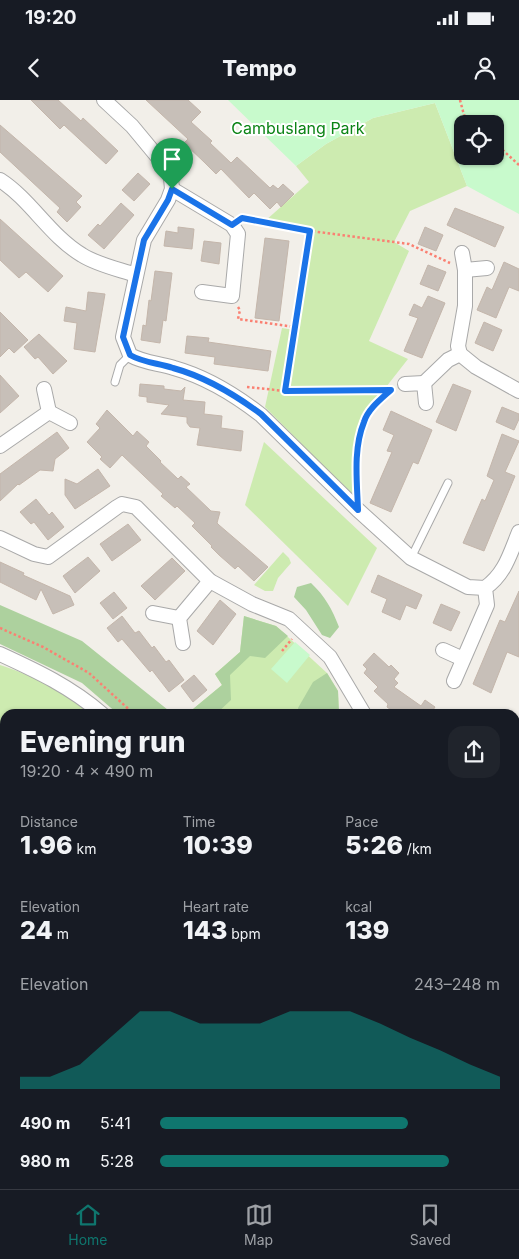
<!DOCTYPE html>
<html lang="en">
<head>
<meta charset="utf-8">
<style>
  body { margin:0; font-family:Inter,sans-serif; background:#20242c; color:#f1f3f6; height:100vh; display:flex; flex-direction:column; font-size:19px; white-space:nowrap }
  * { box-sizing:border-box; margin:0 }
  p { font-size:16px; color:#9ea1a6 }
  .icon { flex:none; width:28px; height:28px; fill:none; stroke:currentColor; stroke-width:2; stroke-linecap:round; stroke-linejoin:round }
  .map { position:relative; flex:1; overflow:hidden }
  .details { position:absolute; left:0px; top:609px; width:520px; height:481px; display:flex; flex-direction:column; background:#171b24; border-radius:15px 15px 0 0; box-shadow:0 1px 4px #0004 }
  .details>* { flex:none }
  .buttons { position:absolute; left:454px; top:15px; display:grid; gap:10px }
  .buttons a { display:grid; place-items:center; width:50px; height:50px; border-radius:10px; background:#171b24; box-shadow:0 1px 4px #0004; font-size:25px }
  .pin { position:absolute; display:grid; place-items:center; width:42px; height:42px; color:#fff; margin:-51px -21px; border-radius:50% 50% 50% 0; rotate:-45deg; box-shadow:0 0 5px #0007 }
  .pin .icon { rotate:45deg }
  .round { display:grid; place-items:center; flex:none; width:52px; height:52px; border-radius:15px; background:#20242c }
  .headline { display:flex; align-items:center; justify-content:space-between; height:85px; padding:0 20px }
  h1 { font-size:28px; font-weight:800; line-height:38px }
  .stats { display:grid; grid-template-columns:repeat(3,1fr); gap:8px; height:85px; padding:5px 20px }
  .stats div { display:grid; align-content:center }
  .stats b { font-size:25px; font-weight:800 }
  .stats small { font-size:14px; font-weight:400 }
  .stats p { font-size:14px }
  .chart { height:140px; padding:10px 20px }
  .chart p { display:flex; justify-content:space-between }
  .chart svg { width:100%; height:90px; margin-top:5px; fill:#0f766e; opacity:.7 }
  ul { padding:0 20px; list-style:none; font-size:16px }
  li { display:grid; grid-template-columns:80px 60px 1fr; align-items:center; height:38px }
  li i { height:12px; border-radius:6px; background:#0f766e }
  .status { display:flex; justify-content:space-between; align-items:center; height:35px; padding:0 25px; background:#171b24; direction:ltr }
  .status svg { height:14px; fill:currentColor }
  header { display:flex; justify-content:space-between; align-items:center; height:65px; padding:0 20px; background:#171b24; font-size:22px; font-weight:800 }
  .dock { display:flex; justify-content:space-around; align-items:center; height:70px; border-top:1px solid #363941; background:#171b24; font-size:14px; color:#9ea1a6 }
  .dock a { display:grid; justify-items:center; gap:2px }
  .dock .on { color:#0f766e }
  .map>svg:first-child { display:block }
  .grass { fill:#cdebb0 }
  .forest { fill:#add19e }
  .park { fill:#c8facc; fill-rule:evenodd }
  .building { fill:#c7bfb8; stroke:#c4b6ab }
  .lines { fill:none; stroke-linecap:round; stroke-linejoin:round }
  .lane-casing { stroke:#a9a9a9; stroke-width:9 }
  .street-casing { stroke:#a9a9a9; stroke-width:16 }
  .path { stroke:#fa8072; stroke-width:2.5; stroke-dasharray:2.5 2.5; stroke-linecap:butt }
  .lane { stroke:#fff; stroke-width:7 }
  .street { stroke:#fff; stroke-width:14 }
  .route-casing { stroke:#fff; stroke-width:10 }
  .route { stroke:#1a73e8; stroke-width:6 }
  .labels { text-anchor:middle; stroke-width:4; stroke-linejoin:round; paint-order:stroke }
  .park-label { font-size:16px; fill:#0c8416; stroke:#fff }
</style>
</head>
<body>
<div class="status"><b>19:20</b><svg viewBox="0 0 49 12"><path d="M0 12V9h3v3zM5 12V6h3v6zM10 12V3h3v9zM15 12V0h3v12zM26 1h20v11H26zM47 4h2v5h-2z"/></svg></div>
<header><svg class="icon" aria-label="back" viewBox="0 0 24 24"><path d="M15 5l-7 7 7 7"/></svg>Tempo<svg class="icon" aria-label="person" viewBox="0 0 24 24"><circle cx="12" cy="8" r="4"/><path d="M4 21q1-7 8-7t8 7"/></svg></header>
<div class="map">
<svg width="519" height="1089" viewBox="0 0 519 1089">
  <rect width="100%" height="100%" fill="#f2efe9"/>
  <g class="grass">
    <path d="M435,3L467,86L410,111L394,142L409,151L369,241L408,259L361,319L354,397L265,307L282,228L294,230L308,129L265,121L309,82L296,66L326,44L373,18Z"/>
    <path d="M264,342L377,448L348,506L245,405Z"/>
    <path d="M283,452L289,458L291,463L278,478L273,491H265L254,485Z"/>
    <path d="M244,516L276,526L327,573L338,591L339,614H187L222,585L215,574L240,552Z"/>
    <path d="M0,565C33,576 65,590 91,614H5V920L0,922Z"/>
    <path d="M515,914L519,915V1089H0V941L5,939V1085H515Z"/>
  </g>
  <g class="forest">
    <path d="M311,483C325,496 332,509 339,527L330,538L322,535L306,510L294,497L297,487Z"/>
    <path d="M0,505L82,541L173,614H118L82,583L0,544Z"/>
    <path d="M244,516L276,526L288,536L265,558L250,556L230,575L231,600L216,614H187L222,585L215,574L240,552Z"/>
    <path d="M327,573L338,591L339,614H299L298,608L313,582Z"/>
  </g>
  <g class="park">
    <path d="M228,0H519V114L467,86L435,3L373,18L326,44L296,66ZM462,24H495V56H462Z"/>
    <path d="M295,542L310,555L287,583L271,569Z"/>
  </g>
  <g class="building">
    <path d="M31,0H58L81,21L83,18L118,51L106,64L64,25L60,29Z"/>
    <path d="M146,0H188L201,12L191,22L212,41L210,43L231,63L237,57L270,88L273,85L278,89L283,84L294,94L281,107L277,102L270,109L254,93L249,98L221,69L216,74L204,62L184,43L188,39Z"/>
    <path d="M0,25L82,96L76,102L81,107L67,122L57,112L60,108L0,52Z"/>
    <path d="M138,73L150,84L134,101L122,90Z"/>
    <path d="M121,103L134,115L104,149L88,135L98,124L100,126Z"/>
    <path d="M455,108L504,127L495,147L447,125Z"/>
    <path d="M0,119L63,176L48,192L26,172L19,178L0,160Z"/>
    <path d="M178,127L194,129L192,149L164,146L166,131L178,133Z"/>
    <path d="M425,127L443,135L436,151L418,144Z"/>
    <path d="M265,138L289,141L279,221L255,218Z"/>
    <path d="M204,141L221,143L219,164L201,161Z"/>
    <path d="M504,162L519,169V191L509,187L496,218L477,210L487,187L492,190Z"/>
    <path d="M428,165L446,172L438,191L420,184Z"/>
    <path d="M155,171L172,173L166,221L163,220L160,243L141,240L143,225L146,226L149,200L151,201Z"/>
    <path d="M88,192L105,194L95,252L74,249L77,223L64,221L66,207L86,211Z"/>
    <path d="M428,196L445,203L422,258L404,251L418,218L409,215L414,204L422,208Z"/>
    <path d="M0,212L28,240L14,253L9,248L0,257Z"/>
    <path d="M484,222L502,230L493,251L475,243Z"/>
    <path d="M39,234L67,261L53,274L38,257L35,259L24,247Z"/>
    <path d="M187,236L209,238L208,242L271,251L268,271L214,264L215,257L185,253Z"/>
    <path d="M0,275L19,296L0,313Z"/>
    <path d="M140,284L164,286V289L181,291L185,287L183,300L205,302L204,314L222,316L221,328L243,331L241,351L197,345L200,328L190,327L187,323V317L161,314L169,305L147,302V297L139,296Z"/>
    <path d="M453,284L471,291L456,331L436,322Z"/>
    <path d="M502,307L519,314V319L514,330L496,322Z"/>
    <path d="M107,310L133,336L137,331L149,342L146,346L161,361L160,362L178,379L181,376L190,384L186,387L211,411L220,412L217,423L219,425L268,467L254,481L238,466L235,469L219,455L211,447L212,446L192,426L195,423L177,406L175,408L161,396L163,394L122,355L110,368L100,359L102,357L87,342L100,328L96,324Z"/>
    <path d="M391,311L432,330L418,364L413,362L391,412L370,403L392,352L387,351L394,335L383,330Z"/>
    <path d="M57,332L69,348L55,359L53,371L40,370L19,385L18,384L0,401V374Z"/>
    <path d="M502,334L519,341L505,372L515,376L484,451L463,443L482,399L485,401L494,380L487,376Z"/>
    <path d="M98,369L110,386L75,409L65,395V379L77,384Z"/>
    <path d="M36,399L49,415L52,412L64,427L48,440L34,422L31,424L20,412Z"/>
    <path d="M128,424L141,440L112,461L100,444Z"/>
    <path d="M88,457L100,471L75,493L63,476Z"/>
    <path d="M172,458L185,471L155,500L141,486Z"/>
    <path d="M0,462L24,473L23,475L70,496L74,505L53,514L41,489L36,500L0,482Z"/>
    <path d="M378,475L422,495L416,509L406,505L400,520L382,512L387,499L371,492Z"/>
    <path d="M519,491V557L507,552L491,593L473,584L500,520L505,522Z"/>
    <path d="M114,492L127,508L113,519L100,503Z"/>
    <path d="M220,500L236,514L213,545L197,531Z"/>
    <path d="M441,504L460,512L451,531L433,523Z"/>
    <path d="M122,516L135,533L139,531L152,548L154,546L166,562L169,560L184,580L169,592L152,570L150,572L122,539L118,542L107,528Z"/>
    <path d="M374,553L389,567L391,565L399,573L394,579L398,583L394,587L421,606L425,600L435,607L431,613L433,614H397L387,607L388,604L374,591L378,587L364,573L367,569L363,565Z"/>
    <path d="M194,575L207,590L193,602L181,586Z"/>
  </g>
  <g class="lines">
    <g class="lane-casing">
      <g id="lane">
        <path d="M115,282L120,265L130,255"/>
        <path d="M411,458L448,383"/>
      </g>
    </g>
    <g class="street-casing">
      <g id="street">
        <path d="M104,0L132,26L166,67L171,78L172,89L168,100L144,140L123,237L130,255C144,263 158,263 174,268C206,277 234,294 261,315L358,410L411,458L468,487L485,488"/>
        <path d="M0,80C31,100 50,136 82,155C98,165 118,169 136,175"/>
        <path d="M172,89L232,125L238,134L232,196L202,192"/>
        <path d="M462,153L465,170V206L458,246L460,254L476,267L519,291"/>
        <path d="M465,170L487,168"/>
        <path d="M424,283L448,260L460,254"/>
        <path d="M405,284L424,283L426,303"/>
        <path d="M44,289L49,312"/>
        <path d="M49,312L70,323"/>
        <path d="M0,346L49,312"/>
        <path d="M0,438L34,454L48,457L117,407L122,404L136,407L210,481L252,504L289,519L330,557L364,614"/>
        <path d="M153,513L179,518"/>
        <path d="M183,543L179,518L210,481"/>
        <path d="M443,550L463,559"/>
        <path d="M0,554C37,571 71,587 102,614"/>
        <path d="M454,581L487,505L485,488C505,474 510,454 519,432"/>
        <path d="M515,729L519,734"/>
        <path d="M515,906L519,908"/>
      </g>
    </g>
    <g class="path">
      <path d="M460,0L464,15L474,24"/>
      <path d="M495,43L519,65"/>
      <path d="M244,118L311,131L409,144L450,163"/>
      <path d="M238,207L240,210L238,219L295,227"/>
      <path d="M247,287L285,291L394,290"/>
      <path d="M285,291L311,131"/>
      <path d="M357,390C356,347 356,321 390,291"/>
      <path d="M0,528L43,547L89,573L134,614"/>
      <path d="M282,551L292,539"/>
      <path d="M515,861L519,863"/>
      <path d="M0,935L5,932"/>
    </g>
    <use href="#lane" class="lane"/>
    <use href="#street" class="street"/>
  </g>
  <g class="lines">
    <g class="route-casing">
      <path id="route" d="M172,89L232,125L242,118L310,131L285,291L391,290C381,299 368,309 364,322C353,349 357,381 358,410L261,314C234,294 206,277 173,268C158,263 144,263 130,255L123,237L144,140L168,100Z"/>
    </g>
    <use href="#route" class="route"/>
  </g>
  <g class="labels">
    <g class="park-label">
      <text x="298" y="34">Cambuslang Park</text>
    </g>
  </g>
</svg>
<div class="buttons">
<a><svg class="icon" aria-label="locate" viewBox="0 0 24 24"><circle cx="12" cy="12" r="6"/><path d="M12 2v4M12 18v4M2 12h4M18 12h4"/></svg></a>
</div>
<div class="pin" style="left:172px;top:89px;background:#1e9e55"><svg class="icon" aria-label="arrive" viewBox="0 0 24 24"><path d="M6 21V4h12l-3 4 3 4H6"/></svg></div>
<section class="details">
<div class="headline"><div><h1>Evening run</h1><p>19:20 · 4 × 490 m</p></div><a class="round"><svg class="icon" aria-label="share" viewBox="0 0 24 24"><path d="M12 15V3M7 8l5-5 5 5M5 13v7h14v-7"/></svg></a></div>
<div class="stats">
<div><p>Distance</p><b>1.96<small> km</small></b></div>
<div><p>Time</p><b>10:39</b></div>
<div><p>Pace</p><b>5:26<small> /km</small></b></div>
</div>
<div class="stats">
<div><p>Elevation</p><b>24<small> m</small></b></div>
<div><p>Heart rate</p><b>143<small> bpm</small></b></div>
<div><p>kcal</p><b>139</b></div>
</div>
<div class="chart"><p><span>Elevation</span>243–248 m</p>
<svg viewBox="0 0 160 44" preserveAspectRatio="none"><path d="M0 44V38L10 38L20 32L30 19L40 6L50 6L60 12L70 12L80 12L90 6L100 6L110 6L120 12L130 19L140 25L150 32L160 38V44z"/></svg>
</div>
<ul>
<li><b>490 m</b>5:41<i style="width:73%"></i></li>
<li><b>980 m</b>5:28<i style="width:85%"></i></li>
</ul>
</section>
</div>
<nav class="dock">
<a class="on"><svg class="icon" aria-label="home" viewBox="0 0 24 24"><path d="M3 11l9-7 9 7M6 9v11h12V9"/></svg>Home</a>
<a><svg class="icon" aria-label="map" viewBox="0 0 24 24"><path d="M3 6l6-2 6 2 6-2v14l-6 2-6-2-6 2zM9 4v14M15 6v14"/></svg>Map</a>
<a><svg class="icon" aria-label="saved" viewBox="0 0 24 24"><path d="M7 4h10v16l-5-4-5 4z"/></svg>Saved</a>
</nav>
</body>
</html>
